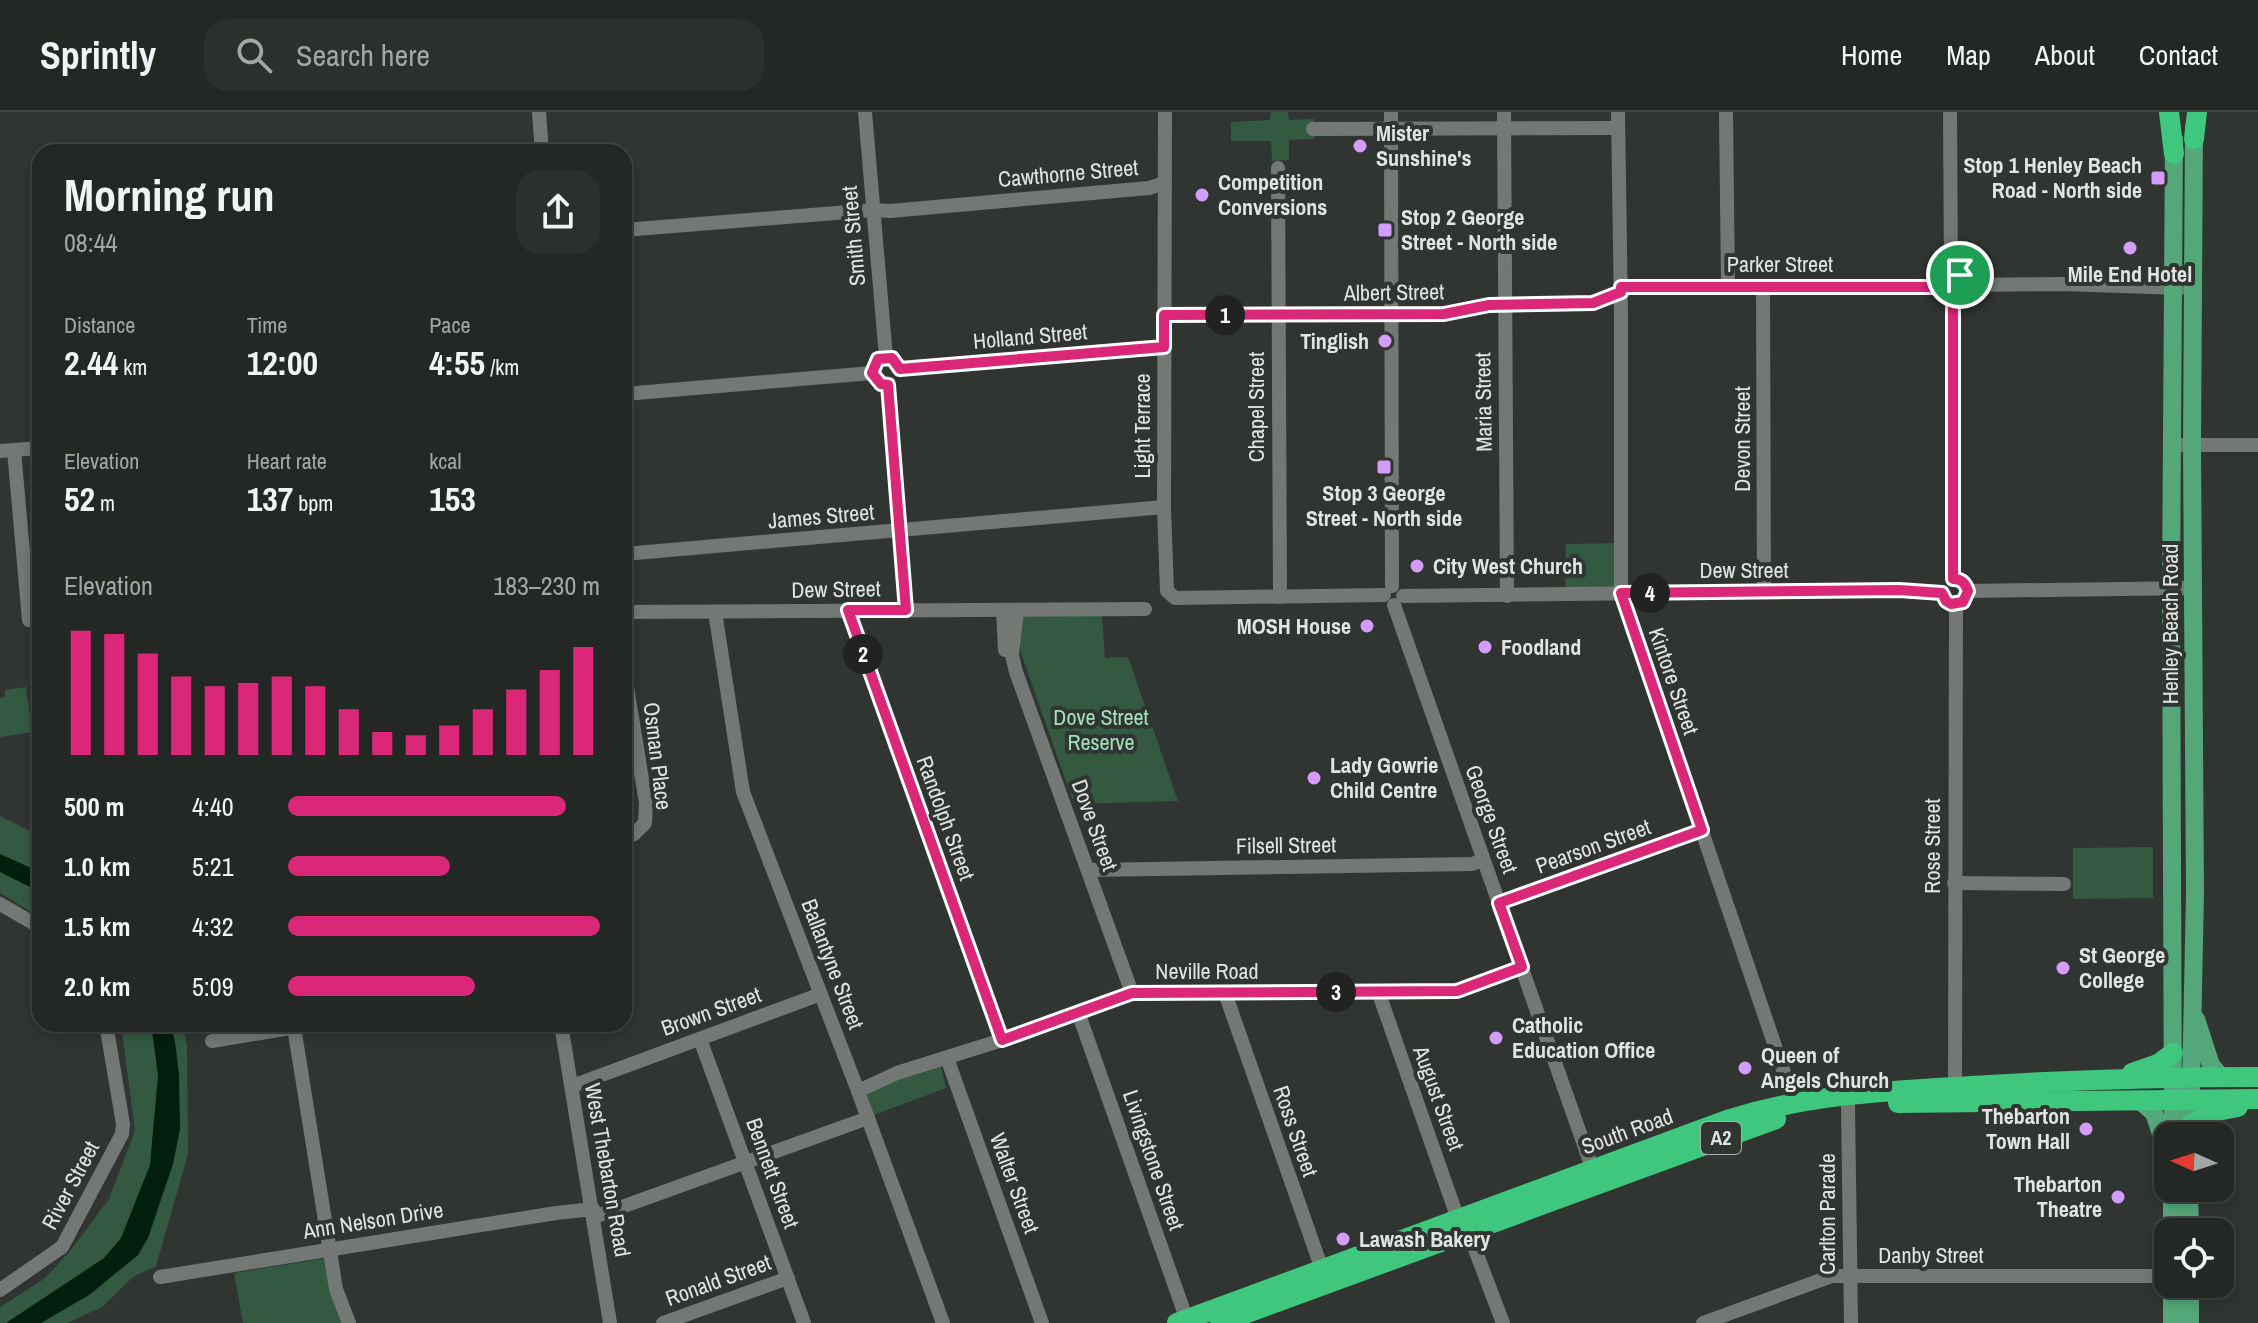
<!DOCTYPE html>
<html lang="en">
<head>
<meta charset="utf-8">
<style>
  body { margin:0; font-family:"Archivo Narrow",sans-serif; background:#2c302d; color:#f1f3f6; height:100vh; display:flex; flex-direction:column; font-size:30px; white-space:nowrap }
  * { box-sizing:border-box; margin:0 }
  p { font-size:26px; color:#a3a6a7 }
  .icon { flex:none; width:44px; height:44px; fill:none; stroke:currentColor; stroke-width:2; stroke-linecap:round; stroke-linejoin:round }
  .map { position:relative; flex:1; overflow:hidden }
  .sheet { position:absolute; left:32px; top:32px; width:600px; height:888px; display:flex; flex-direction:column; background:#242825; border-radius:24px; box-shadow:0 4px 12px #0003,0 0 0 2px #414442 }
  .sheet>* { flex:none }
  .needle { width:52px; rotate:273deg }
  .fabs { position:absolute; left:2154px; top:1010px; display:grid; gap:16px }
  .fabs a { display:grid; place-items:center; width:80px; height:80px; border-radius:16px; background:#242825; box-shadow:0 4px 12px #0003,0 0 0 2px #414442; font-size:40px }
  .pin { position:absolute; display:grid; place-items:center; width:68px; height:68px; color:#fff; margin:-34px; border:4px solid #fff; border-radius:50%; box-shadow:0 2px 8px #0007 }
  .km { position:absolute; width:40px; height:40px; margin:-20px; border-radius:50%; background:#222; color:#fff; font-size:22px; line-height:40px; text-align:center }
  .round { display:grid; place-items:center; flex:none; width:84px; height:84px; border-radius:24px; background:#2c302d }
  .head { display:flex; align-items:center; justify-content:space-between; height:136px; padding:0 32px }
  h1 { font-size:44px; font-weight:700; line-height:60px }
  .stats { display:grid; grid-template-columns:repeat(3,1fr); gap:12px; height:136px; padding:8px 32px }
  .stats div { display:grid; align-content:center }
  .stats b { font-size:34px; font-weight:700 }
  .stats small { font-size:22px; font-weight:400 }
  .stats p { font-size:22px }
  .chart { height:224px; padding:16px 32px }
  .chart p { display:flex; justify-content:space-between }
  .chart svg { width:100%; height:144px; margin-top:8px; stroke:#db2777; stroke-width:6 }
  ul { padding:0 32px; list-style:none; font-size:26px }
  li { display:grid; grid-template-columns:128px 96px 1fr; align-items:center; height:60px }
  li i { height:20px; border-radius:10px; background:#db2777 }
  header { display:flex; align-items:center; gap:48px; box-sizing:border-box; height:112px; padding:0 40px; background:#242825; border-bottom:2px solid #414442 }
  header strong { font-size:38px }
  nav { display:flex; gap:44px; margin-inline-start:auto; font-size:28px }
  .search { width:560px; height:72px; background:#2c302d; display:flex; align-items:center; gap:20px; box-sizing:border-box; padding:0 28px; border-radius:24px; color:#a3a6a7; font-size:30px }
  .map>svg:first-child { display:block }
  .green { fill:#345941 }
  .water { fill:#021e0e }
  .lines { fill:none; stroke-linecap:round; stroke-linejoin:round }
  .minor { stroke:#737874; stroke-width:14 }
  .major { stroke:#54a779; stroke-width:18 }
  .highway { stroke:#3fc77d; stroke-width:20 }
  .route-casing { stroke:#fff; stroke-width:16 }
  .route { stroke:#db2777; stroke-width:10 }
  .poi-dot { fill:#d49cfc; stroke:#303531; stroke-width:3 }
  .labels { text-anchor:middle; stroke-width:8; stroke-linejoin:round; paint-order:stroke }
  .shield { fill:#303531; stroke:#acb0ad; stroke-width:2 }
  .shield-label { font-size:20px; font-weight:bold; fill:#e1e4e2 }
  .poi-label { font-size:22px; font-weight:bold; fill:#e1e4e2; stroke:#303531; text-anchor:start }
  .street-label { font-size:22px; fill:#e1e4e2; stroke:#303531 }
  .park-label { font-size:22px; fill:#a0e1b6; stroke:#303531 }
</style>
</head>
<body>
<header>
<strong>Sprintly</strong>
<div class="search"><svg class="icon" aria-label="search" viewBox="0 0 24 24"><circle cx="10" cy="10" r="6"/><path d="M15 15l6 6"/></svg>Search here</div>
<nav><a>Home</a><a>Map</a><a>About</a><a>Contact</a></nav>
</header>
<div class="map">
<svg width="2258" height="1211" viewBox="0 0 2258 1211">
  <rect width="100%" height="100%" fill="#303531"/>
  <g class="green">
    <path d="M1271,0H1288L1289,8L1314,7L1315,27L1289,28V48L1272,49L1271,29H1231V10L1270,8Z"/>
    <path d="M1621,431V481L1565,482L1566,432Z"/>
    <path d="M1017,502L1102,504L1105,546L1128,545L1178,689L1074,692L1021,541Z"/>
    <path d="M26,575L32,620L0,625V586L5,585V578Z"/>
    <path d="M0,704L40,724V805L0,781Z"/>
    <path d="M2153,735V786L2073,787V736Z"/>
    <path d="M121,912H182L187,933L188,1042L156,1154L133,1165L102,1195L67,1211H0V1195L44,1167L70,1139L109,1087L135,1019Z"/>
    <path d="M941,954L946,976L874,1003L867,982L898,963Z"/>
    <path d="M327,1146L345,1211H243L234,1161Z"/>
  </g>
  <g class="water">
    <path d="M0,742L40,760V780L0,760Z"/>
    <path d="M151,912H170L175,930L179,962L180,1017L173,1052L148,1126L138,1143L89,1183L41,1211H6L104,1146L121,1126L150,1053L158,963Z"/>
  </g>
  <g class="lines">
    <g class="minor">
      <path d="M539,0L542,40"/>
      <path d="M865,0L886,245"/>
      <path d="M1165,0L1164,395L1167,479L1175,486L1384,483"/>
      <path d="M1391,0L1392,474"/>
      <path d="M1504,0L1507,484"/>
      <path d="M1618,0L1621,203V481L1794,990"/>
      <path d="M1726,0L1728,174"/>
      <path d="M1950,0L1951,161"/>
      <path d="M1313,17L1618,16"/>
      <path d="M1278,56L1280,485"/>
      <path d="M624,118L873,98L890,99L1149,76L1165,71"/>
      <path d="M1966,173L2062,172L2181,176"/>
      <path d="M1763,174L1764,480"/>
      <path d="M1621,175H1940"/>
      <path d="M1164,203L1444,202L1489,193L1593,191L1621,180"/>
      <path d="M900,257L1164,235"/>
      <path d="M888,273L906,498"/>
      <path d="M624,282L872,261"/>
      <path d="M2172,333H2258"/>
      <path d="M14,338L29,508H40"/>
      <path d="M0,339L40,336"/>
      <path d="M624,442L1164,395"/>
      <path d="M1953,467L1954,187"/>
      <path d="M1968,479L2193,476"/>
      <path d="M1403,484L1899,478L1942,481"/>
      <path d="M1394,493L1595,1064"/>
      <path d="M848,498L1002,928"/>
      <path d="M1003,498L1005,538"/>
      <path d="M1017,498L1012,543L1016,560L1132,881"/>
      <path d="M624,500L1145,497"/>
      <path d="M715,500L743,680L858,979L943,1211"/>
      <path d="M624,557L646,691L645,711L634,722L624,725"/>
      <path d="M1088,758L1472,752L1483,748"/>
      <path d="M1954,771L2064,772"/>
      <path d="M1499,791L1702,718"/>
      <path d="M0,792L40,815"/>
      <path d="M1378,879L1458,1107L1468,1119L1503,1211"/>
      <path d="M1225,881L1324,1163"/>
      <path d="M1078,900L1188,1211"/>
      <path d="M561,912L610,1211"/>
      <path d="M294,915L336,1177L349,1211"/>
      <path d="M700,927L804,1211"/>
      <path d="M212,929L315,912"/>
      <path d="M947,946L1042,1211"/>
      <path d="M572,974L821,882"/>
      <path d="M1955,975L1956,493"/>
      <path d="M858,979L897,961L1002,928L1132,881L1457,879L1522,855"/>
      <path d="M1848,993L1851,1211"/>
      <path d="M594,1105L868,1006"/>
      <path d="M160,1165L556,1101L593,1097"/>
      <path d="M0,1178L62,1135L122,1022L123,1012L106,912"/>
      <path d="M663,1211L788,1166"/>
      <path d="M1703,1211L1832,1164H2168"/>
    </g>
    <g class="major">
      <path d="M2196,907L2211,953L2221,965"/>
      <path d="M2139,988L2154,1001L2168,1043"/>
      <path d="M2173,1024L2171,476L2174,27"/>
      <path d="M2190,1024L2195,780L2192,333L2194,15"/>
      <path d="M2189,1076L2190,1120"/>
      <path d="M2172,1120V1076"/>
      <path d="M2172,1172V1211"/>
      <path d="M2190,1172V1211"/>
    </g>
    <g class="highway">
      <path d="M2169,0L2174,42"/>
      <path d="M2194,27L2197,0"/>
      <path d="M2132,961L2158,952L2173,941"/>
      <path d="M1898,991L2258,987"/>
      <path d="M2190,1013L2217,999L2238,995"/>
      <path d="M1177,1211L1730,1007C1811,982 1887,979 1971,974C2067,968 2162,965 2258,965"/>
      <path d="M1220,1211L1776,1007"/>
    </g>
  </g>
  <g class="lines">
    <g class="route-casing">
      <path id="route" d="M1955,161L1964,166L1966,173L1961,184L1954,187L1953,192V467C1962,467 1965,471 1968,479L1963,490L1951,492L1946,489L1942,481L1899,478L1621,481L1702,718L1499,791L1522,855L1457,879L1132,881L1002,928L848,498H906L888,273L881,272L872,261L878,247L892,246L900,257L1164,235V203L1444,202L1489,193L1593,191L1621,180V175H1940L1946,162Z"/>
    </g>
    <use href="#route" class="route"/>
  </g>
  <g class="poi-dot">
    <circle cx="1360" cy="34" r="8"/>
    <rect x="2150" y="58" width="16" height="16" rx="4"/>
    <circle cx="1202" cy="83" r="8"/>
    <rect x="1377" y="110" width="16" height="16" rx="4"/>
    <circle cx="2130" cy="136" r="8"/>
    <circle cx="1385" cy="229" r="8"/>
    <rect x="1376" y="347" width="16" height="16" rx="4"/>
    <circle cx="1417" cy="454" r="8"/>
    <circle cx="1367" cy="514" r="8"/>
    <circle cx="1485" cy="535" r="8"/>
    <circle cx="1314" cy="666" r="8"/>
    <circle cx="2063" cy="856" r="8"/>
    <circle cx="1496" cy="926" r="8"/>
    <circle cx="1745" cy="956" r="8"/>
    <circle cx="2086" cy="1017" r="8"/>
    <circle cx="2118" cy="1085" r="8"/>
    <circle cx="1343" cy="1127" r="8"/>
  </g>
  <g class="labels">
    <rect class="shield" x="1701" y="1010" width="40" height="32" rx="6"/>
    <g class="shield-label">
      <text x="1721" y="1033">A2</text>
    </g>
    <g class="poi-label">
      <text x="1376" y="29">Mister<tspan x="1376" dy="25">Sunshine's</tspan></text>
      <text x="2142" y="61" text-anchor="end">Stop 1 Henley Beach<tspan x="2142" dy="25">Road - North side</tspan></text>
      <text x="1218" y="78">Competition<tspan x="1218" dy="25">Conversions</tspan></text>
      <text x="1401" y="113">Stop 2 George<tspan x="1401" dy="25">Street - North side</tspan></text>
      <text x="2130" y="170" text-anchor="middle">Mile End Hotel</text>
      <text x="1369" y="237" text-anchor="end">Tinglish</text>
      <text x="1384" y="389" text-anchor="middle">Stop 3 George<tspan x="1384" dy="25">Street - North side</tspan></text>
      <text x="1433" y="462">City West Church</text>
      <text x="1351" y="522" text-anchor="end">MOSH House</text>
      <text x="1501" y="543">Foodland</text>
      <text x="1330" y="661">Lady Gowrie<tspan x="1330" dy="25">Child Centre</tspan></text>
      <text x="2079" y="851">St George<tspan x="2079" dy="25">College</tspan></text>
      <text x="1512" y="921">Catholic<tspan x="1512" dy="25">Education Office</tspan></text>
      <text x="1761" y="951">Queen of<tspan x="1761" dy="25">Angels Church</tspan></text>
      <text x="2070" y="1012" text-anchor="end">Thebarton<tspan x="2070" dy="25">Town Hall</tspan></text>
      <text x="2102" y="1080" text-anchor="end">Thebarton<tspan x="2102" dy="25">Theatre</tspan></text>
      <text x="1359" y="1135">Lawash Bakery</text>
    </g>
    <g class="street-label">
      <text transform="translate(1068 61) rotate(-5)" y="8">Cawthorne Street</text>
      <text transform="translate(853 124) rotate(-95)" y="8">Smith Street</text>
      <text x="1780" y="160">Parker Street</text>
      <text transform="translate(1394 180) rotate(-1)" y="8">Albert Street</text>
      <text transform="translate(1030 224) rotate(-5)" y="8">Holland Street</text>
      <text transform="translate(1483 290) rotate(-91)" y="8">Maria Street</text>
      <text transform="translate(1256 295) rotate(-90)" y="8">Chapel Street</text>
      <text transform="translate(1142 314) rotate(-90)" y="8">Light Terrace</text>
      <text transform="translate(1742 327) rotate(-90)" y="8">Devon Street</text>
      <text transform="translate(821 404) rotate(-5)" y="8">James Street</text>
      <text x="1744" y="466">Dew Street</text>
      <text transform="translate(836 477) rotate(-1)" y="8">Dew Street</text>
      <text transform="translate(2170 512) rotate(-90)" y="8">Henley Beach Road</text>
      <text transform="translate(1674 569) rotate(71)" y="8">Kintore Street</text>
      <text transform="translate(658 644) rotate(83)" y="8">Osman Place</text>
      <text transform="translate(946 706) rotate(70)" y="8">Randolph Street</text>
      <text transform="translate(1492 707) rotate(70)" y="8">George Street</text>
      <text transform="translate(1095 713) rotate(70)" y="8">Dove Street</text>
      <text transform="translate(1286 733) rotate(-1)" y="8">Filsell Street</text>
      <text transform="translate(1593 734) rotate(-20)" y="8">Pearson Street</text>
      <text transform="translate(1932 734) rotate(-90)" y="8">Rose Street</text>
      <text transform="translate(833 852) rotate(69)" y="8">Ballantyne Street</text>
      <text x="1207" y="867">Neville Road</text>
      <text transform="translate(711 899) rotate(-20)" y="8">Brown Street</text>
      <text transform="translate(1439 986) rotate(70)" y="8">August Street</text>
      <text transform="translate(1296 1019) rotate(71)" y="8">Ross Street</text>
      <text transform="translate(1627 1019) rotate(-20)" y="8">South Road</text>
      <text transform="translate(1154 1048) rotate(71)" y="8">Livingstone Street</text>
      <text transform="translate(608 1058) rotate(80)" y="8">West Thebarton Road</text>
      <text transform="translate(773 1061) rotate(70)" y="8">Bennett Street</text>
      <text transform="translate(1015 1071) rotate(70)" y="8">Walter Street</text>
      <text transform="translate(70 1073) rotate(-62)" y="8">River Street</text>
      <text transform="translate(1827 1102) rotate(-90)" y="8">Carlton Parade</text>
      <text transform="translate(373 1108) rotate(-9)" y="8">Ann Nelson Drive</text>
      <text x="1931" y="1151">Danby Street</text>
      <text transform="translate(718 1168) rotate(-20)" y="8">Ronald Street</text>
    </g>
    <g class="park-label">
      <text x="1101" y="613">Dove Street<tspan x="1101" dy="25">Reserve</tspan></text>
    </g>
  </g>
</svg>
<div class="fabs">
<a><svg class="needle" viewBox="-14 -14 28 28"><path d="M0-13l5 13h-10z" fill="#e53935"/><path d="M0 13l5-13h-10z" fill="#a3a6a7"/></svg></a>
<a><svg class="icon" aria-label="locate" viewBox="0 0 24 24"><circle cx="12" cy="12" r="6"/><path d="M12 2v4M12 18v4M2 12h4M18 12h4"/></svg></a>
</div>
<div class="pin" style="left:1960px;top:163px;background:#1e9e55"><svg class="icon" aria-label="arrive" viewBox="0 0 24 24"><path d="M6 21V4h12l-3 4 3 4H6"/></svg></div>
<b class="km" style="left:1225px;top:203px">1</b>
<b class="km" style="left:863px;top:542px">2</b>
<b class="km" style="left:1336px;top:880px">3</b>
<b class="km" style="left:1650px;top:481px">4</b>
<section class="sheet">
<div class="head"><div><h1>Morning run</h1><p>08:44</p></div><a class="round"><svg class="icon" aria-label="share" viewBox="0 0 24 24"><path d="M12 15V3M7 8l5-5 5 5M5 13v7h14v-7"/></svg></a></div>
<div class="stats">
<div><p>Distance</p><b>2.44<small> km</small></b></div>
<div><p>Time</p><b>12:00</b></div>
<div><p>Pace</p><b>4:55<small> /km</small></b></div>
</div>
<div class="stats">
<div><p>Elevation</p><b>52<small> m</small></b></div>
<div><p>Heart rate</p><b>137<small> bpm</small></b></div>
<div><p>kcal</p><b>153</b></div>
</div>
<div class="chart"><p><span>Elevation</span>183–230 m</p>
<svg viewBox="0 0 160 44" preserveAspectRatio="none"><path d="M5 44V6M15 44V7M25 44V13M35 44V20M45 44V23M55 44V22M65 44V20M75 44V23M85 44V30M95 44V37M105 44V38M115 44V35M125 44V30M135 44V24M145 44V18M155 44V11"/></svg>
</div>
<ul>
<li><b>500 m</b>4:40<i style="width:89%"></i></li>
<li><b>1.0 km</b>5:21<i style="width:52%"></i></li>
<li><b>1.5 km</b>4:32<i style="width:100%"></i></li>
<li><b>2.0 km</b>5:09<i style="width:60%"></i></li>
</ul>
</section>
</div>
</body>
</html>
